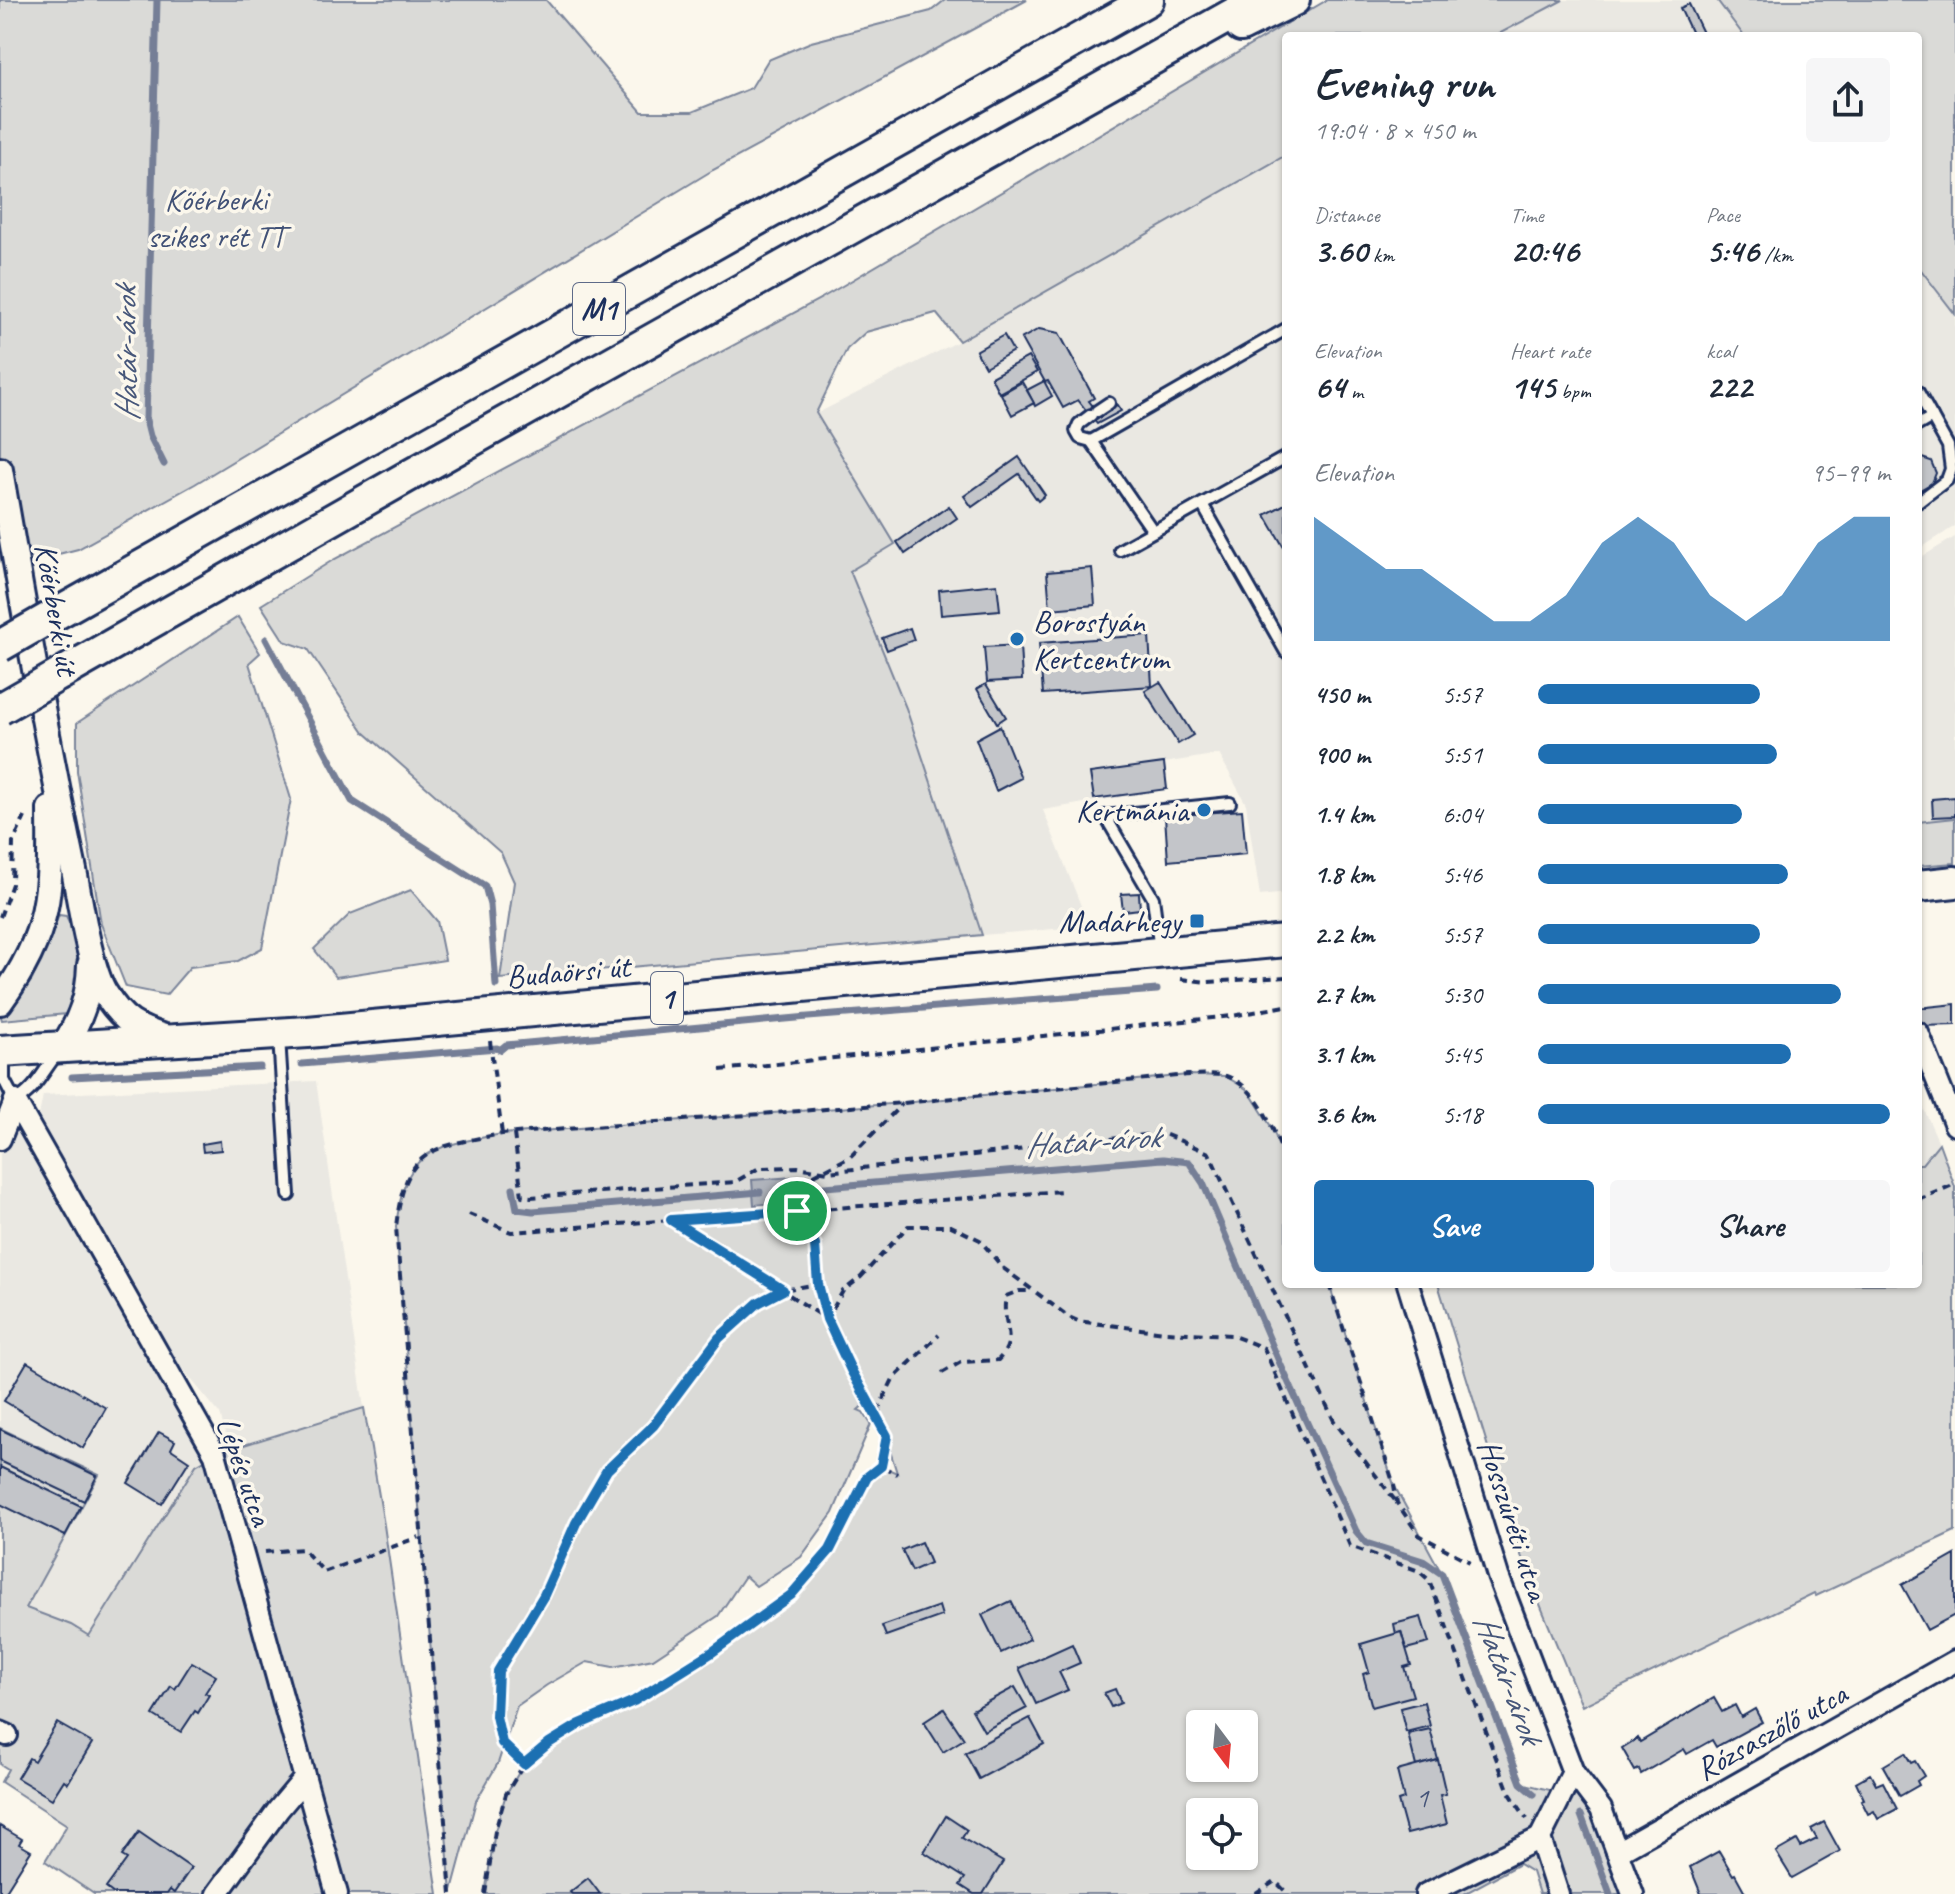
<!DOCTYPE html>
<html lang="en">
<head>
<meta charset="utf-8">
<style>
  body { margin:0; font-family:Caveat,sans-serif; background:#f6f6f7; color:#1f2937; height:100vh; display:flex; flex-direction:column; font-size:30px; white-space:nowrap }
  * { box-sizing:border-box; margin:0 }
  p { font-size:26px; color:#747a83 }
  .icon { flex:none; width:44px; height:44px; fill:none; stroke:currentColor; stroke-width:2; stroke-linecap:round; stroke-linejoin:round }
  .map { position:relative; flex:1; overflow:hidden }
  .drawer { position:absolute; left:1282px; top:32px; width:640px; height:1256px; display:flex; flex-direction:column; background:#fff; border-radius:8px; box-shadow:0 2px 6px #0004 }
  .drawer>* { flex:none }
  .needle { width:52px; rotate:164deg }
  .controls { position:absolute; left:1186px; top:1710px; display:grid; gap:16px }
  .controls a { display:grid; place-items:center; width:72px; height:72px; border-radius:8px; background:#fff; box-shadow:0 2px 6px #0004; font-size:40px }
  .pin { position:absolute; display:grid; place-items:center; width:68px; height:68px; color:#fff; margin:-34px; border:4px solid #fff; border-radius:50%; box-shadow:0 2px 8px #0007 }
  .round { display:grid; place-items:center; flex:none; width:84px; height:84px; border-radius:8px; background:#f6f6f7 }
  .headline { display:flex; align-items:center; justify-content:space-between; height:136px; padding:0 32px }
  h1 { font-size:44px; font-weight:600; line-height:60px }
  .figures { display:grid; grid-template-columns:repeat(3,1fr); gap:12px; height:136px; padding:8px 32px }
  .figures div { display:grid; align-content:center }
  .figures b { font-size:34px; font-weight:600 }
  .figures small { font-size:22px; font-weight:400 }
  .figures p { font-size:22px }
  .chart { height:224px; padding:16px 32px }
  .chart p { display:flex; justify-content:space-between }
  .chart svg { width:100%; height:144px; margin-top:8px; fill:#1f6fb2; opacity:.7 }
  .action { display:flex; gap:16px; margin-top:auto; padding:16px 32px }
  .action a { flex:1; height:92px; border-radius:8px; background:#1f6fb2; color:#fff; font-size:32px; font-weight:600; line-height:92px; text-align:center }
  .action a+a { background:#f6f6f7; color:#1f2937 }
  ul { padding:0 32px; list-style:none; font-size:26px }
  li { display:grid; grid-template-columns:128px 96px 1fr; align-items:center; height:60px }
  li i { height:20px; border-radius:10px; background:#1f6fb2 }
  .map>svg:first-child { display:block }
  .built { fill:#eae8e2 }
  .green { fill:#dadad7; stroke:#7a849a; stroke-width:2; fill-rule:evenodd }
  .water { fill:#afb3bb; stroke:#747e96; stroke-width:2 }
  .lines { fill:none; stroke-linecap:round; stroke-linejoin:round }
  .stream { stroke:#747e96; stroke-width:7 }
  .building { fill:#c3c5c9; stroke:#1b2f5e; stroke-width:2 }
  .service-casing { stroke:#1b2f5e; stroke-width:16 }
  .minor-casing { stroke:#1b2f5e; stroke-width:26 }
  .tertiary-casing { stroke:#1b2f5e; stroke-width:30 }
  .primary-casing { stroke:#1b2f5e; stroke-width:36 }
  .path { stroke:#1b2f5e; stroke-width:4; stroke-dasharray:8 6; stroke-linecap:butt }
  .service { stroke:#fbf7ec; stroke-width:10 }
  .minor { stroke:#fbf7ec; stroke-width:20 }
  .tertiary { stroke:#fbf7ec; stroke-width:24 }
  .primary { stroke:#fbf7ec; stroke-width:30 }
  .primary-bridge-casing { stroke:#1b2f5e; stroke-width:36; stroke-linecap:butt }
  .primary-bridge { stroke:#fbf7ec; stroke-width:30 }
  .route-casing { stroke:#fff; stroke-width:16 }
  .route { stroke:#1f6fb2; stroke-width:10 }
  .poi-dot { fill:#1f6fb2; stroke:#fbf7ec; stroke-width:3 }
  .labels { text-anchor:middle; stroke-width:7; stroke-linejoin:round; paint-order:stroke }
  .number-label { font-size:28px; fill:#455479 }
  .shield { fill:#fbf7ec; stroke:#5e6b89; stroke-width:2 }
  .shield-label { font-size:30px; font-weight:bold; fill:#1b2f5e }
  .park-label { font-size:32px; fill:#415176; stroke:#fbf7ec }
  .street-label { font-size:32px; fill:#1b2f5e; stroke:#fbf7ec }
  .poi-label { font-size:32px; fill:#1b2f5e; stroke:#fbf7ec; text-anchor:end }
  .water-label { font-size:34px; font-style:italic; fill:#47577a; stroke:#fbf7ec }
</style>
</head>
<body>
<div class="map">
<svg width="1955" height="1894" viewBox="0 0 1955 1894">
  <rect width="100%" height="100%" fill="#fbf7ec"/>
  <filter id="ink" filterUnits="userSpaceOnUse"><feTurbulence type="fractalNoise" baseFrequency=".0125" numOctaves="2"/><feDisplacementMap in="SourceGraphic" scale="16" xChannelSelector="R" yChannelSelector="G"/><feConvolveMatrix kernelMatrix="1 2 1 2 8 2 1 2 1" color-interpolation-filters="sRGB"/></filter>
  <g filter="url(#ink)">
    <g class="built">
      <path d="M1558,0H1717L1744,36H1495Z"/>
      <path d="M1286,155V893L1260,896L1246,804L1219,754L1164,763L1167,789L1043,810L1089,926L982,935L906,708L849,571L894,544L816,414L959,341Z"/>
      <path d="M1918,266L1955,314V526L1918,550Z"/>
      <path d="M1955,537V818L1918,822V559Z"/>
      <path d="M0,1051L4,1080L215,1454L196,1465L89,1636L71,1625L26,1608L99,1475L0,1428Z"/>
      <path d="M316,1081L364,1408L230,1449L220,1414L166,1349L39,1116L43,1095Z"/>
      <path d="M1918,1096L1939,1143L1922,1164H1918Z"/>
    </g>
    <g class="green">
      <path d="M0,0H546L642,112H692L751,88L768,60L811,42L931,11L945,0H1027L713,170L195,484L78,549L16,565L0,470Z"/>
      <path d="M1327,0H1563L1495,36H1286V155L959,341L936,313L866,332L847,349L816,413L895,544L850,571L906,708L982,935L500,979L514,882L501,853L364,732L308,649L284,641L261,605L333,560L820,299Z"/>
      <path d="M1717,0H1955V314L1918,266V36H1744Z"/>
      <path d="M238,617L260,653L249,663L291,799L262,948L238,961L190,967L166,995L126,987L101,924L77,771V723Z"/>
      <path d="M1955,818V863L1918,866V822Z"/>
      <path d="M411,890L437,921L445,960L336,977L314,949L350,914Z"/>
      <path d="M59,915L66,916C84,947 86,983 67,1014L2,1020L1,1017L32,980Z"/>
      <path d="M1188,1075L1225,1076L1248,1090L1272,1128L1286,1161V1284H1329L1394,1485L1442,1574L1521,1783L1574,1796L1578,1791L1583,1792L1625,1894H1539L1532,1872L1519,1864L1464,1894H485L495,1831L506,1794L524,1764L549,1743L581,1724L634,1701L711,1653L791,1595L830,1550L867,1477L881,1466L897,1473L873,1397L858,1410L863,1412L871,1424L833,1513L801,1557L756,1586L745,1576L718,1616L653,1659L613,1667L587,1662L547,1685L517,1706L498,1763L476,1801L451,1894L396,1227C405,1148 431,1147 502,1134L903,1103ZM1200,1724H1244V1768H1200ZM1200,1812H1244V1856H1200Z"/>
      <path d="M1939,1143L1955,1187V1531L1816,1596L1814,1593L1582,1706L1525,1568L1438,1284H1918V1164H1922Z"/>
      <path d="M364,1408L384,1525L438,1894H94L45,1861L67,1825L1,1782L8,1769L0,1764V1428L99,1475L26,1608L71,1625L89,1636L196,1465L215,1454Z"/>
    </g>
    <path class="water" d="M793,1177L795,1202L754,1205L752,1180Z"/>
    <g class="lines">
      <g class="stream">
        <path d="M157,0L146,420L150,436L164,464"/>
        <path d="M266,639L352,801L485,886L490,905L496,985"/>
        <path d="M302,1064L497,1048L500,1050L506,1045L808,1017L1157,990"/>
        <path d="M72,1077L260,1067"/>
        <path d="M513,1188L517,1209L533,1211L760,1192"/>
        <path d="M789,1190L1163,1159L1189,1162L1203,1183L1278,1359L1356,1531L1366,1543L1423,1561L1442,1574L1521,1783L1534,1794"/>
        <path d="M1581,1815L1610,1894"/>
      </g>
    </g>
    <g class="building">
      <path d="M1689,4L1704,35L1702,36H1693L1680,8Z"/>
      <path d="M1039,329L1059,333L1094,398L1089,401L1100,415L1117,405L1121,411L1097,424L1078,400L1063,408L1048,381L1045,382L1021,339Z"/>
      <path d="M1004,335L1013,351L985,367L976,351Z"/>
      <path d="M1028,357L1037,372L999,393L991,377Z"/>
      <path d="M1044,381L1052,396L1035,406L1027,390Z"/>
      <path d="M1022,382L1034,403L1012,415L1001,394Z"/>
      <path d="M1019,457L1045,495L1038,501L1019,474L972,507L964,496Z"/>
      <path d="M1922,458L1931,461L1936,473L1932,483L1918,491V460Z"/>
      <path d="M1285,504H1286V551L1265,515Z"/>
      <path d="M949,506L957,518L905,554L897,542Z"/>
      <path d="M1092,568L1095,605L1050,609L1047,572Z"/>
      <path d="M997,584L1000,610L941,615L939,590Z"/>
      <path d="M910,628L914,640L887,650L882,638Z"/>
      <path d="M1149,635L1152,686L1043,694L1039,643Z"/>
      <path d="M1020,645L1022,680L987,682L984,647Z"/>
      <path d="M1160,682L1193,735L1178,744L1145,691Z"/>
      <path d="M986,684L1006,717L997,723L977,689Z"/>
      <path d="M1000,726L1021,778L996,791L976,739Z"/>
      <path d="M1164,763L1167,789L1094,799L1090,773Z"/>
      <path d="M1955,797V816L1933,817L1932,799Z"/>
      <path d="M1242,810L1246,854L1168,861L1165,816Z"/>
      <path d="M1139,893L1140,909L1123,911L1121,894Z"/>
      <path d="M1955,1004V1025L1921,1026L1918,1008Z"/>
      <path d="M220,1141L221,1150L203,1152L202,1144Z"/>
      <path d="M27,1362L106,1408L83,1448L4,1401Z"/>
      <path d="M0,1429L97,1476L84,1501L0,1461Z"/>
      <path d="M159,1432L175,1441L171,1449L189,1461L162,1504L128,1483Z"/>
      <path d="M0,1467L81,1506L65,1536L0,1504Z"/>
      <path d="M921,1542L930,1563L912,1571L902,1550Z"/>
      <path d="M1955,1555V1615L1927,1630L1902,1585Z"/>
      <path d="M1011,1601L1030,1639L1001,1653L982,1615Z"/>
      <path d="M939,1606L942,1616L886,1636L882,1626Z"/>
      <path d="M1421,1617L1429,1643L1406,1649L1401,1632L1396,1634L1394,1624Z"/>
      <path d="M1401,1632L1411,1665L1404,1667L1413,1696L1372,1707L1363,1674L1369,1672L1361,1644Z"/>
      <path d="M1072,1644L1080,1663L1059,1672L1068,1690L1036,1704L1019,1668Z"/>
      <path d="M192,1662L216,1676L205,1693L209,1695L198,1713L195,1711L181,1732L153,1715L171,1686L175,1689Z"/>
      <path d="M1015,1687L1027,1708L984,1731L972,1710Z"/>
      <path d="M1115,1689L1121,1703L1111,1707L1104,1693Z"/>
      <path d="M1714,1698L1722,1712L1735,1705L1741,1717L1755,1709L1762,1722L1716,1747L1712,1740L1687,1754L1684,1749L1641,1774L1639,1769L1635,1771L1622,1748L1638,1738L1640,1742Z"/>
      <path d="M1424,1702L1430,1726L1406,1732L1400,1708Z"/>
      <path d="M944,1709L964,1739L943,1752L924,1722Z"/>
      <path d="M1030,1718L1044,1744L979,1779L965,1753Z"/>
      <path d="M57,1723L92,1743L68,1783L64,1780L52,1799L17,1778L29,1758L34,1761Z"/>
      <path d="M1430,1729L1438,1760L1416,1766L1408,1734Z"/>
      <path d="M1905,1753L1911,1763L1915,1761L1924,1776L1917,1781L1919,1785L1900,1796L1883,1766Z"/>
      <path d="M1438,1760L1446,1794L1440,1795L1447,1824L1407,1834L1398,1801L1404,1799L1397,1771Z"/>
      <path d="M1870,1774L1876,1785L1883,1782L1897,1809L1878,1819L1874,1811L1868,1814L1861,1800L1864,1799L1856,1782Z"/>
      <path d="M946,1816L967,1830L962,1838L1003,1862L983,1894H974L960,1885L965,1878L924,1852Z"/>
      <path d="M1824,1822L1840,1851L1792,1878L1776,1852L1797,1840L1801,1847L1817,1839L1811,1829Z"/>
      <path d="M0,1826L22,1839L19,1844L31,1851L4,1894H0Z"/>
      <path d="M139,1832L191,1868L174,1893L170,1890L167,1894H114L106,1888L127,1859L122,1856Z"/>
      <path d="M1719,1851L1733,1875L1735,1874L1746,1894H1701L1690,1867Z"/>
      <path d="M588,1878L600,1894H572L570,1892Z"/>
    </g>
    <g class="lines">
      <g class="service-casing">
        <g id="service">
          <path d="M1918,392L1948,446L1951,469L1947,480L1918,502"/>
          <path d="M1097,411L1109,403"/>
          <path d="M1918,425L1932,417"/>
          <path d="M1091,441L1080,438L1076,431L1079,424L1091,415"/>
          <path d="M1202,504L1286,652"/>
          <path d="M1153,531L1091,441L1286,329"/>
          <path d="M1120,550L1286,457"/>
          <path d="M1160,950L1153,898L1105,816L1230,803"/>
          <path d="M279,1037L289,1195"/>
          <path d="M4,1052V1080L15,1101C35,1091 43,1071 57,1054"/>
        </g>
      </g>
      <g class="minor-casing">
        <g id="minor">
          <path d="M1918,1033L1955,1125"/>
          <path d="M15,1101L215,1454L337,1894"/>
          <path d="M0,1139L15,1101"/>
          <path d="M1408,1284L1498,1576L1573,1772L1601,1809L1633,1894"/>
          <path d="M0,1732L7,1735"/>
          <path d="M1617,1852L1955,1661"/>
          <path d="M217,1894L278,1810L304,1779"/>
          <path d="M1426,1894L1540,1838"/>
          <path d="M1558,1894L1540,1838L1573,1772"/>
        </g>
      </g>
      <g class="tertiary-casing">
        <g id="tertiary">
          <path d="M0,470C23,604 46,737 74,870C80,901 90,969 105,993C123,1022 136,1028 167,1038"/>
          <path d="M0,1002C51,933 51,891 50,809"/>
          <path d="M64,1045C81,1019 89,996 90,965"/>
        </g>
      </g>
      <g class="primary-casing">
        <g id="primary">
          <path d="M1241,26L1294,0"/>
          <path d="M49,618L1148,0"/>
          <path d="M59,675L405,478L1258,0"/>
          <path d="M1918,886L1955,882"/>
          <path d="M0,1051L308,1032L1286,941"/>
        </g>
      </g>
      <g class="path">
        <path d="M0,917L12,884L13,842L25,817"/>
        <path d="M1181,979L1207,982L1286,977"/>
        <path d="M490,1041L502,1134"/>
        <path d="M720,1070L1232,1016L1286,1006"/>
        <path d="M514,1134L522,1196L531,1197L735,1182L759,1168L798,1167L828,1172L1162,1133L1209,1153L1334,1421L1397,1503"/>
        <path d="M1918,1200L1955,1184"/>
        <path d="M469,1214L511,1232L1063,1191"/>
        <path d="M671,1220L827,1319L843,1291L861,1277L908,1226H951L980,1240L1003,1268L1069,1317L1078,1321L1165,1332L1231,1335L1264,1348L1350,1546L1419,1571L1429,1580L1509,1792L1527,1819"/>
        <path d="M1329,1284L1394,1485L1397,1503L1419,1535L1470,1562"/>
        <path d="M942,1373L961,1362L998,1360C1020,1337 1000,1325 1006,1296L1019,1291H1031"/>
        <path d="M884,1426L879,1408L893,1379L939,1335"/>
        <path d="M881,1466L887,1436L851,1370L827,1319L818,1284L815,1245L797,1211L796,1184L850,1157L902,1104"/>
        <path d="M265,1552L303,1549L324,1572L419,1537"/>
        <path d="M523,1763L502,1743L496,1716L498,1671L544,1595L576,1523L607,1470L653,1426L719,1338L758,1303L783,1290L818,1284"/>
        <path d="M451,1894L396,1227C405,1148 431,1147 502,1134L903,1103L1188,1075C1199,1075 1215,1073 1226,1076C1259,1087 1274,1132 1286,1161"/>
        <path d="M485,1894L495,1831L506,1794L524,1764L549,1743L580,1724L634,1701L711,1653L791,1595L830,1550L867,1477L881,1466L897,1474"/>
        <path d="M1256,1894L1275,1881L1288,1894"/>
      </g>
      <use href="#service" class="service"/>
      <use href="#minor" class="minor"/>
      <use href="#tertiary" class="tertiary"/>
      <use href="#primary" class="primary"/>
      <g class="primary-bridge-casing">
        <g id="primary-bridge">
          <path d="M0,646L49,618"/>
          <path d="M0,709L59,675"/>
        </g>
      </g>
      <use href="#primary-bridge" class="primary-bridge"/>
    </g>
  </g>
  <g class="lines" filter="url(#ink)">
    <g class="route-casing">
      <path id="route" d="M797,1211L815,1245L818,1284L827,1319L851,1370L887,1436L881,1466L867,1477L830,1550L791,1595L711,1653L634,1701L580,1724L549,1743L524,1764L502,1743L496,1716L498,1671L544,1595L576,1523L607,1470L653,1426L719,1338L758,1303L783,1290L671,1220Z"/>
    </g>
    <use href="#route" class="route"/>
  </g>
  <g class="poi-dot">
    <circle cx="1017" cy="639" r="8"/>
    <circle cx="1204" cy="810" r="8"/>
    <rect x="1189" y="913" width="16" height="16" rx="4"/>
  </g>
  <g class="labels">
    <g class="number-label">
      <text x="1422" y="1807">1</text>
    </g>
    <g class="shield">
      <rect x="573" y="283" width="52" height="52" rx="6"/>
      <rect x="651" y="972" width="32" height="52" rx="6"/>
    </g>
    <g class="shield-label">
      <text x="599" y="319">M1</text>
      <text x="667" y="1008">1</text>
    </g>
    <g class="park-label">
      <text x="216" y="210">Kőérberki<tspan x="216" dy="37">szikes rét TT</tspan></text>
    </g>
    <g class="street-label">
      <text transform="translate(57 609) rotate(80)" y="11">Kőérberki út</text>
      <text transform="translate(568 971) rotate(-5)" y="11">Budaörsi út</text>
      <text transform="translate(245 1471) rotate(71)" y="11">Lépés utca</text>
      <text transform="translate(1514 1520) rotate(72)" y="11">Hosszúréti utca</text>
      <text transform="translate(1771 1731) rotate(-29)" y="11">Rózsaszőlő utca</text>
    </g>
    <g class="poi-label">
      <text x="1033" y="632" text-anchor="start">Borostyán<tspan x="1033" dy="37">Kertcentrum</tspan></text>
      <text x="1188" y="821">Kertmánia</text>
      <text x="1181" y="932">Madárhegy</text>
    </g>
    <g class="water-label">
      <text transform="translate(125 354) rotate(-91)" y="12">Határ-árok</text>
      <text transform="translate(1092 1140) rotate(-4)" y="12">Határ-árok</text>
      <text transform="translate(1509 1678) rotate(69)" y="12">Határ-árok</text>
    </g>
  </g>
</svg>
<div class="controls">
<a><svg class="needle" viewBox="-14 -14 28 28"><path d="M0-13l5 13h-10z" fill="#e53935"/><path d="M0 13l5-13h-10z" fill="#747a83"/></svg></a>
<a><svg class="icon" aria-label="locate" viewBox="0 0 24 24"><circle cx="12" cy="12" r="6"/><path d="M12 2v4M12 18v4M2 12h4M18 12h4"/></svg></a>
</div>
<div class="pin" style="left:797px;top:1211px;background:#1e9e55"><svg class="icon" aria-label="arrive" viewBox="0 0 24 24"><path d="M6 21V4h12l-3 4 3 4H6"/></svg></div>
<section class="drawer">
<div class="headline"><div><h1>Evening run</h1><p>19:04 · 8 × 450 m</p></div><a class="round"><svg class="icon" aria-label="share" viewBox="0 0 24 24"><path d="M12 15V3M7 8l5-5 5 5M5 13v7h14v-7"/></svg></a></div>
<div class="figures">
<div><p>Distance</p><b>3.60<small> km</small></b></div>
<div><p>Time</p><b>20:46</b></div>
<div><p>Pace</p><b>5:46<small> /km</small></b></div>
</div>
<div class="figures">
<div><p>Elevation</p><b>64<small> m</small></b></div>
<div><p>Heart rate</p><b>145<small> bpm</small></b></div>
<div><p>kcal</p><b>222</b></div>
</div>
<div class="chart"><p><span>Elevation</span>95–99 m</p>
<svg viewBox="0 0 160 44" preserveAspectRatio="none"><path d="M0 44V6L10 14L20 22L30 22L40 30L50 38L60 38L70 30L80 14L90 6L100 14L110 30L120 38L130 30L140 14L150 6L160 6V44z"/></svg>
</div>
<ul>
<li><b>450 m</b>5:57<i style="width:63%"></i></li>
<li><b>900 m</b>5:51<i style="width:68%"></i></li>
<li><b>1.4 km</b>6:04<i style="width:58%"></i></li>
<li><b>1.8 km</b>5:46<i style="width:71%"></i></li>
<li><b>2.2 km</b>5:57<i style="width:63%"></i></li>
<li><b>2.7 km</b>5:30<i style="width:86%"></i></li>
<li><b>3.1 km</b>5:45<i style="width:72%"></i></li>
<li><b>3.6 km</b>5:18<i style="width:100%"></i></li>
</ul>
<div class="action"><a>Save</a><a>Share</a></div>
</section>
</div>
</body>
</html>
